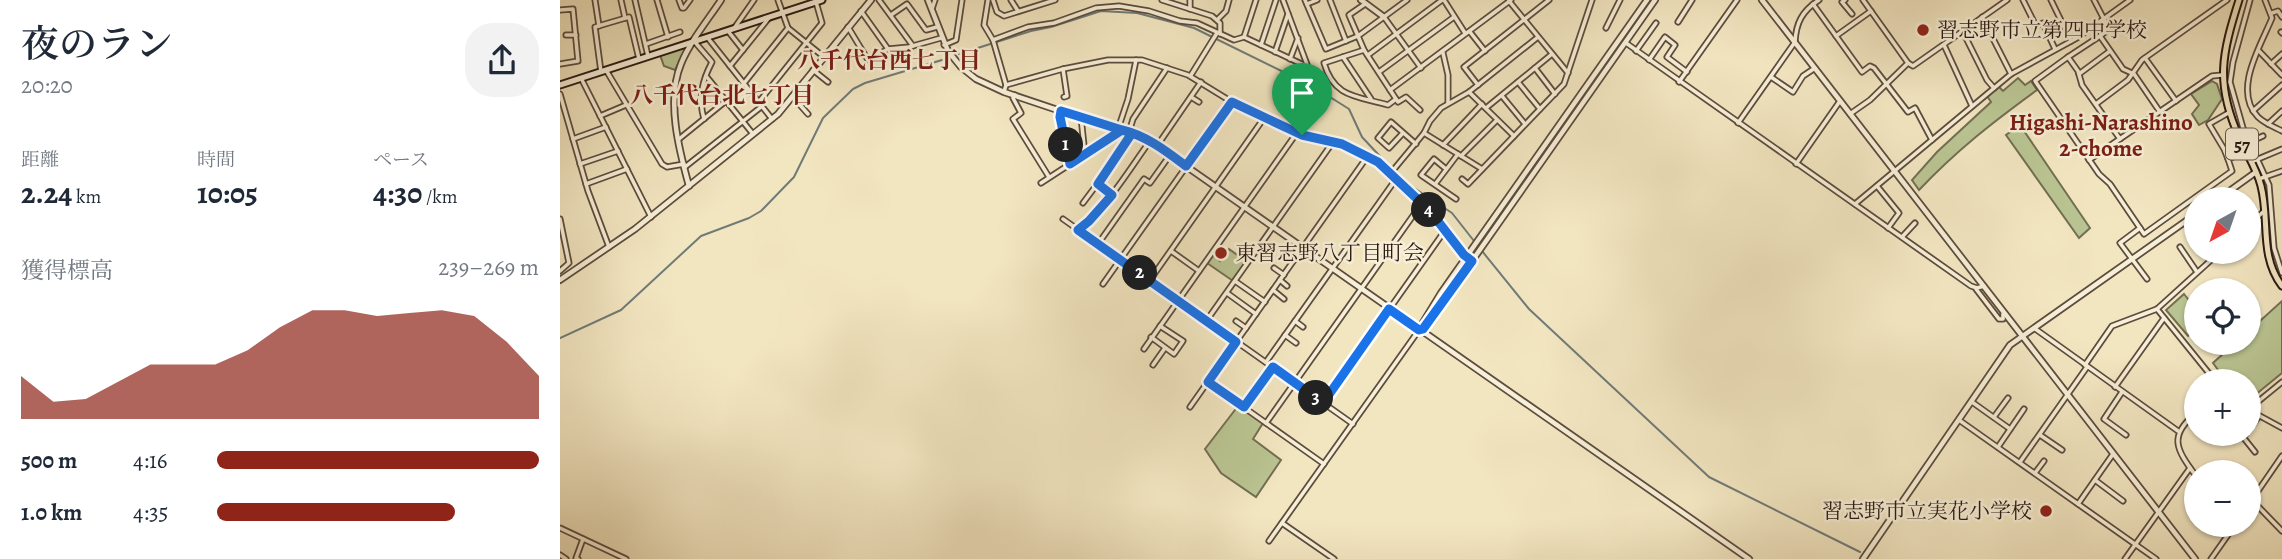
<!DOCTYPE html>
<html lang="ja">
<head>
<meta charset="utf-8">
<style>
  body { margin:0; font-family:Alegreya,"Noto Serif JP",serif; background:#f2f2f3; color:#1f2937; height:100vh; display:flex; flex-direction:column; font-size:26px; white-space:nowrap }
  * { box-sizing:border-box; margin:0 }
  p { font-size:23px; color:#747a83 }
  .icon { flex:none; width:38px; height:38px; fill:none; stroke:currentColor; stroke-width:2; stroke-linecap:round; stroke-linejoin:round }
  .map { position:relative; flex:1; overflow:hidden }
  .drawer { display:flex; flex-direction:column; background:#fff; width:560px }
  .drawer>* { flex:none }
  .needle { width:46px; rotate:220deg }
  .controls { position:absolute; left:1624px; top:187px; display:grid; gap:14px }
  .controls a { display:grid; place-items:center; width:77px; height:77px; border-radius:50%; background:#fff; box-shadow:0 2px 5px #0004; font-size:35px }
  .pin { position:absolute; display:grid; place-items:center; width:60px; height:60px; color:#fff; margin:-72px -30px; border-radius:50% 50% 50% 0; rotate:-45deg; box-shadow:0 0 7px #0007 }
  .pin .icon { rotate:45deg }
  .km { position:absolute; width:35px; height:35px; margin:-18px; border-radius:50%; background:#222; color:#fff; font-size:19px; line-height:35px; text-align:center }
  .round { display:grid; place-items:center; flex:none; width:74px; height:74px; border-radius:28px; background:#f2f2f3 }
  .headline { display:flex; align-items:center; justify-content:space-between; height:119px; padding:0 21px }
  h1 { font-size:38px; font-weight:600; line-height:52px }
  .figures { display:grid; grid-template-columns:repeat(3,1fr); gap:10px; height:119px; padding:7px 21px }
  .figures div { display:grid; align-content:center }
  .figures b { font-size:30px; font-weight:600 }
  .figures small { font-size:19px; font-weight:400 }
  .figures p { font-size:19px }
  .chart { height:196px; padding:14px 21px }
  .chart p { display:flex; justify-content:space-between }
  .chart svg { width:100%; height:126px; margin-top:7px; fill:#8f2418; opacity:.7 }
  ul { padding:0 21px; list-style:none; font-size:23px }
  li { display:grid; grid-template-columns:112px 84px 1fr; align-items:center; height:52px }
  li i { height:18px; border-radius:9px; background:#8f2418 }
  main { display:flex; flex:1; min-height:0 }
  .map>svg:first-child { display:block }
  .green { fill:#bac593; stroke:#726f53; stroke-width:2 }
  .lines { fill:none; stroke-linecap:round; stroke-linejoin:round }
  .stream { stroke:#707b78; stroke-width:2 }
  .minor-casing { stroke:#5c4c3e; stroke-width:7 }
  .tertiary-casing { stroke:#5c4c3e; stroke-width:8 }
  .secondary-casing { stroke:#2a1913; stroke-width:9 }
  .primary-casing { stroke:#2a1913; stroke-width:9 }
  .minor { stroke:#f7efd7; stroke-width:3.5 }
  .tertiary { stroke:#f7efd7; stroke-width:4.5 }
  .secondary { stroke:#f7efd7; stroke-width:5 }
  .primary { stroke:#f2e6c1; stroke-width:5 }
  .route-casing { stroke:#fff; stroke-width:14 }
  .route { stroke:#1a73e8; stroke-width:9 }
  .poi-dot { fill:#8f2418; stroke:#f7efd7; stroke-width:2.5 }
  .labels { text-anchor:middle; stroke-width:5; stroke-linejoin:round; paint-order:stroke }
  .shield { fill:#f7efd7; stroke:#68594e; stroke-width:2 }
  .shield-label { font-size:19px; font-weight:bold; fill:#2a1913 }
  .poi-label { font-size:21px; fill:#2a1913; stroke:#f7efd7; text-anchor:start }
  .neighbourhood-label { font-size:23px; font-weight:bold; fill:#7a1f14; stroke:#f7efd7 }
</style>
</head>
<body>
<main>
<section class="drawer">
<div class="headline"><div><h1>夜のラン</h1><p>20:20</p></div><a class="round"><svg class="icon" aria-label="share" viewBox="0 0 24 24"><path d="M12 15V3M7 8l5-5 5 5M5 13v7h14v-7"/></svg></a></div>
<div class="figures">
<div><p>距離</p><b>2.24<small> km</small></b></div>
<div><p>時間</p><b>10:05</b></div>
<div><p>ペース</p><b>4:30<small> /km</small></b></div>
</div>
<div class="chart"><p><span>獲得標高</span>239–269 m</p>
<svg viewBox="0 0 160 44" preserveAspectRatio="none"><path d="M0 44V29L10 38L20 37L30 31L40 25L50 25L60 25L70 20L80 12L90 6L100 6L110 8L120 7L130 6L140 8L150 17L160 29V44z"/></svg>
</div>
<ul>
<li><b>500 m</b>4:16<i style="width:100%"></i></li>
<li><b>1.0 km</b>4:35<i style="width:74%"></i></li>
</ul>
</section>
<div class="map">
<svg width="1722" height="559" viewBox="0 0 1722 559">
  <rect width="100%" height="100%" fill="#f2e6c1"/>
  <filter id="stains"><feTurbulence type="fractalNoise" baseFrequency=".00286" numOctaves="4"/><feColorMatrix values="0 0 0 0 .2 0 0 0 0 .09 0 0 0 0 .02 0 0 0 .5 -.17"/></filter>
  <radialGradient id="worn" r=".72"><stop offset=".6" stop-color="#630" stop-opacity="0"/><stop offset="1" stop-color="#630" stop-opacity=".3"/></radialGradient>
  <g class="green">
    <path d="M124,47L126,48L115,70L104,66L100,55Z"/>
    <path d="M1458,78L1465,85L1471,81L1477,90C1433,122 1397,150 1359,190L1352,180L1377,152L1431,102L1427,96L1438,86L1443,91Z"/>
    <path d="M1652,81L1657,84L1662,99L1648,120L1639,125L1632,114L1639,105L1631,94Z"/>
    <path d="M1460,125L1530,228L1519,238L1446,135Z"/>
    <path d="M669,249L687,262L673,281L647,263L652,255L660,261Z"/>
    <path d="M1624,294L1636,309V330L1628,336L1606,310Z"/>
    <path d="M1722,301V373L1689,400V382L1666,381L1653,363L1675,343H1689V331Z"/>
    <path d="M678,406L703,423L693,439L721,460L696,497L661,473L645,449Z"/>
  </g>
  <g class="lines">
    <g class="stream">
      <path d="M399,54L471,31L491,27L541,11L577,13L634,28L754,87L789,109L802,137L830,167L848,184L892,213L914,241"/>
      <path d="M922,251L969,309L1149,477L1300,552"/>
      <path d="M0,338L61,310L141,236L189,218L201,211L234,177L263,118L293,89L305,83L382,60"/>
    </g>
    <g class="minor-casing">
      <g id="minor">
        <path d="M35,0L39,26"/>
        <path d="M61,0L65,18"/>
        <path d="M75,0L88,56"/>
        <path d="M97,0L108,37"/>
        <path d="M119,0L122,8H124L130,0"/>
        <path d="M218,0L228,28L264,57"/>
        <path d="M319,0L353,46"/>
        <path d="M428,0L424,25L433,40L446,85L444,92"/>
        <path d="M433,0L437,12L444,16L495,0"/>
        <path d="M451,0L458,11"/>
        <path d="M602,0L652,16L660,23V34"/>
        <path d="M723,0L748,67"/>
        <path d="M745,0L766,49L798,36"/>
        <path d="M770,0L786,41"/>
        <path d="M884,0L905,33"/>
        <path d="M1285,0L1282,2L1292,14"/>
        <path d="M1303,0L1348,63"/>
        <path d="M1463,0L1476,26L1483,23L1495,49"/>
        <path d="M1491,0L1511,41"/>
        <path d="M1534,0L1549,29L1540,36L1563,69L1574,74L1600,112"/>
        <path d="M1690,0L1673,62L1670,82L1683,128L1709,185L1714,248L1722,273"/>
        <path d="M1705,0L1712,18C1701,45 1672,91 1698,117C1704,123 1714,127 1722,131"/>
        <path d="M949,1L1008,73"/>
        <path d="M747,4L757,0"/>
        <path d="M1253,4L1302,72L1310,66L1314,68L1348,112L1355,108L1372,140"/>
        <path d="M372,9L375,0"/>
        <path d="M630,9V0"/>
        <path d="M0,10L13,9L18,61L0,64"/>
        <path d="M301,11L328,49"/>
        <path d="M1712,13L1718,11L1722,17"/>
        <path d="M331,15L347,4L366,30L377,27"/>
        <path d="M824,17L861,68"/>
        <path d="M1422,17L1451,74"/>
        <path d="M658,19L666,11L669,0"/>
        <path d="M1118,22L1132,0"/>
        <path d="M175,27L194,0"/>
        <path d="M288,27L308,60L328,49L349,47L381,38"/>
        <path d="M1046,28L1060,0"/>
        <path d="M168,31L183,50"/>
        <path d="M910,32L925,51"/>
        <path d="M1403,32L1427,80L1434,88"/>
        <path d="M1721,32L1722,33"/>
        <path d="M6,35H16"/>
        <path d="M798,36L789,15L805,4"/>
        <path d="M1276,36L1311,11"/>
        <path d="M147,37L212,119"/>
        <path d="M684,37L696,0"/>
        <path d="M433,40L468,27L494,23L536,8L559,6L589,11L620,21L637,23L674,40L684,37L748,67"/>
        <path d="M134,41L152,62C142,81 138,98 144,119"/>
        <path d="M1066,43L1411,286L1417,288L1424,286"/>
        <path d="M86,44L120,32"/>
        <path d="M384,45L396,40L402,0"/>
        <path d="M701,45L716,0"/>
        <path d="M1384,45L1412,106"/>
        <path d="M804,50L764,63C774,98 797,96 828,105L836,99L838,102L846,97L860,110"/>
        <path d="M1076,51L1096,23"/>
        <path d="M1699,51L1722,75"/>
        <path d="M715,52L728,14"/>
        <path d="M883,53L888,75V103"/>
        <path d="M808,55L882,0"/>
        <path d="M783,57L811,99"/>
        <path d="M1508,57L1540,36"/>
        <path d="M1585,58L1616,101"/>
        <path d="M730,59L738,38"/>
        <path d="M1089,60L1105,37L1115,45L1107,57L1127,72"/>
        <path d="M1711,64L1722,54"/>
        <path d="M170,66L208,19"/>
        <path d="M975,68L995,94"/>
        <path d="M503,69L507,96L504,97"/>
        <path d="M46,70L102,164L107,167L124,164"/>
        <path d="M253,70L268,82"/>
        <path d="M41,72L35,27L69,17L79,59"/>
        <path d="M819,72L894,17"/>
        <path d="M1519,74L1550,51"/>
        <path d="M631,75L657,33"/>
        <path d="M146,76L193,134"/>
        <path d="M1211,77L1233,92L1243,76L1255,68"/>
        <path d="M21,78L91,217"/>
        <path d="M958,82L980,109"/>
        <path d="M1119,82L1177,0"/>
        <path d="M446,85L503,69L548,60H582L628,75L672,102L736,134L782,144L818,161L870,211L904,254L912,261"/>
        <path d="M918,85L904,67L989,0"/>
        <path d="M830,90L951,0"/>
        <path d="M909,92L954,136"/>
        <path d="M0,94L28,191L49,247"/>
        <path d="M455,95L453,98L461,113L453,119L489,177"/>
        <path d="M232,96L248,114"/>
        <path d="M942,96L965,124"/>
        <path d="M631,97L639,102"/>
        <path d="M836,99L804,50L798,36L847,0"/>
        <path d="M198,103L262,23L256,2"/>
        <path d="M1536,104L1568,80L1582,60L1667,0"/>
        <path d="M926,108L992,54"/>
        <path d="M501,111L500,117L510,165"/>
        <path d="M1693,111L1722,85"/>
        <path d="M1290,114L1310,100L1348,63L1353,66L1447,0"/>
        <path d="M40,116L66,105"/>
        <path d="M521,117L525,155"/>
        <path d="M1178,123L1235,42C1236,23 1242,11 1259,0"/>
        <path d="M1708,124L1722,111"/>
        <path d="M558,129L568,99L576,60"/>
        <path d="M569,132L573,119L607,68"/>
        <path d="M843,133L829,148L818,138L831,122L856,144"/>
        <path d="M864,133L922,169"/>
        <path d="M13,139L46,127"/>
        <path d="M119,139L177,92L228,28"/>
        <path d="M1560,139L1522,85L1518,71L1508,57L1475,81L1539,174L1550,184L1584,234L1672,171L1668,159L1686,152"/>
        <path d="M492,145L504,137"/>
        <path d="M883,145L922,104"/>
        <path d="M1683,145L1703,136"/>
        <path d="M597,146L641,82"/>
        <path d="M901,156L937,120"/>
        <path d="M1668,159L1664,149L1649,124L1670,112"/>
        <path d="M1529,160L1652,76L1662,75"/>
        <path d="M1691,162L1722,149"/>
        <path d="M20,164L58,151"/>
        <path d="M1236,164L1280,101"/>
        <path d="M125,167L201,107"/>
        <path d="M886,169L874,159L861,175L896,199"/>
        <path d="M830,174L864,133L870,121L881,108L909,92L978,37"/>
        <path d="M902,179L908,184L1004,84L1032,0"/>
        <path d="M1699,179L1722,171"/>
        <path d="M481,183L561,131"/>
        <path d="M876,183L898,154"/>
        <path d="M26,184L67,169"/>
        <path d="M538,184L552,195"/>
        <path d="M1317,186L1339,213L1328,228"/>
        <path d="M523,203L562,151L572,133"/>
        <path d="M1295,204L1451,74L1517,38L1570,0"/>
        <path d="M0,219L9,263L0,271"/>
        <path d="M503,219L793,424"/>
        <path d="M1689,225L1703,212"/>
        <path d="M1580,228L1560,243L1587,279"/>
        <path d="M518,230C548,206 568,171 590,141"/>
        <path d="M1342,237L1355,223"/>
        <path d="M538,244L584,179L590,183L610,155"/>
        <path d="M1620,247L1637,272"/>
        <path d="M611,251L639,271"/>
        <path d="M714,268L724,275"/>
        <path d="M590,280L704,118"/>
        <path d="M720,280L727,286"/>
        <path d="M675,281L705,302"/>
        <path d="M543,284L672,102"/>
        <path d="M1416,289L1439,319H1443V314"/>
        <path d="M713,290L724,299"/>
        <path d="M667,293L696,314"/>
        <path d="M1597,309L1656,382"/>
        <path d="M647,320L773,142"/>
        <path d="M676,321L686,328"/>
        <path d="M735,321L743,327"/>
        <path d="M1474,328L1618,431"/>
        <path d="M725,335L736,343"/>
        <path d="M591,337L614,354L623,341L600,326"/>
        <path d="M584,349L736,134"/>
        <path d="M706,362L836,179"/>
        <path d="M593,365L605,348"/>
        <path d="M1525,365L1552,326L1597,309L1660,252"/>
        <path d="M648,382L764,464"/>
        <path d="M1555,387L1604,318"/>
        <path d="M1562,392L1544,419L1566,435"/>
        <path d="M1412,402L1450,429"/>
        <path d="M763,403L886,229"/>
        <path d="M630,407L807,157"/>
        <path d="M684,407L713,367"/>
        <path d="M1689,409L1722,382"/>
        <path d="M1689,410L1722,428"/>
        <path d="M1636,413C1608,436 1616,449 1636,476"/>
        <path d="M1434,417L1448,398"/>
        <path d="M1399,420L1596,559"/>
        <path d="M706,423L862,203"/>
        <path d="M1689,430L1699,416"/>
        <path d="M1686,434L1683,437L1695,452"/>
        <path d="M1480,435L1502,450"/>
        <path d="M1438,447L1464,409"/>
        <path d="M1460,462L1527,367"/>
        <path d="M1475,473L1484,461"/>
        <path d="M1535,480L1563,501"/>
        <path d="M1689,497L1722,531"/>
        <path d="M1518,504L1553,454"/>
        <path d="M1689,504L1722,456"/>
        <path d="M722,523L774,559"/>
        <path d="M0,528L66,559"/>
        <path d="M709,541L859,330"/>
        <path d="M0,555L6,559"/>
        <path d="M18,559L16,558L23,539"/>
        <path d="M1565,559L1630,468"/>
        <path d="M1651,559L1675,525"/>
      </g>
    </g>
    <g class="tertiary-casing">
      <g id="tertiary">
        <path d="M368,0L388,51L401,67L416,79L444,92L590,141L1189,559"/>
        <path d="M801,0L824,17"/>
        <path d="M1202,0L1635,559"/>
        <path d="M129,186C119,150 106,100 121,64C130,41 148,20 161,0"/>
        <path d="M1657,200L1696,172"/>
        <path d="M0,280L75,229L218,114L311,0"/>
        <path d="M859,329L881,293L1087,0"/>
        <path d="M860,330L912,261L1095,0"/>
        <path d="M1303,559L1450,345L1636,214"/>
      </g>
    </g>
    <g class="secondary-casing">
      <path id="secondary" d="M0,85L262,0"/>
    </g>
    <g class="primary-casing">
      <path id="primary" d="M1679,0C1662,54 1655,83 1679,137C1686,153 1697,169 1701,186C1710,220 1699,256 1722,286"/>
    </g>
    <use href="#minor" class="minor"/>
    <use href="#tertiary" class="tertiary"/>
    <use href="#secondary" class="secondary"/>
    <use href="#primary" class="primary"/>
  </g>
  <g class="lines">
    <g class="route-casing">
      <path id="route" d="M742,135L672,102L626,166C606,151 587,136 562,130L510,164L500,117L501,111C525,118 548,126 572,133L538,184L552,195L529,221L518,230L676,342L648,382L684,407L713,367L763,403L829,309L859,330L863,329L912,261L904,255L870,211L818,162L782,144L742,135"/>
    </g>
    <use href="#route" class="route"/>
  </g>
  <g class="poi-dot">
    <circle cx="1363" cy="30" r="7"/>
    <circle cx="661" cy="253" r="7"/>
    <circle cx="1486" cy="511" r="7"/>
  </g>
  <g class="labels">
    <rect class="shield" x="1666" y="128.5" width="32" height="31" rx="5"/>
    <g class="shield-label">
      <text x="1682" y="151">57</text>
    </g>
    <g class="poi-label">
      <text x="1377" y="37">習志野市立第四中学校</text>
      <text x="675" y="260">東習志野八丁目町会</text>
      <text x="1472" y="518" text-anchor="end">習志野市立実花小学校</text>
    </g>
    <g class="neighbourhood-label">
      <text x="329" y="68">八千代台西七丁目</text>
      <text x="162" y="103">八千代台北七丁目</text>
      <text x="1541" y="130">Higashi-Narashino<tspan x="1541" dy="26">2-chome</tspan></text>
    </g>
  </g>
  <rect width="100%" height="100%" filter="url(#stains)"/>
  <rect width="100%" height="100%" fill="url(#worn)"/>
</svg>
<div class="controls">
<a><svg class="needle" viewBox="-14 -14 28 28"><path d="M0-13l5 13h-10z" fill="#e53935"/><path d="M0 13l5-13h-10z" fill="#747a83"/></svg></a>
<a><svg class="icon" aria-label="locate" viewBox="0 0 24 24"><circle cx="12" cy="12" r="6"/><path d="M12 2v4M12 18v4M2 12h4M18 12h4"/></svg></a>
<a>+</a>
<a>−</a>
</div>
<div class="pin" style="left:742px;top:135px;background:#1e9e55"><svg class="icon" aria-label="arrive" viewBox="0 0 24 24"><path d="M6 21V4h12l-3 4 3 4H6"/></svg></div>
<b class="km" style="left:506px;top:145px">1</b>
<b class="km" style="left:580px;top:273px">2</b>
<b class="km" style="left:756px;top:398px">3</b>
<b class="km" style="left:869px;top:210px">4</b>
</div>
</main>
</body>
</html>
